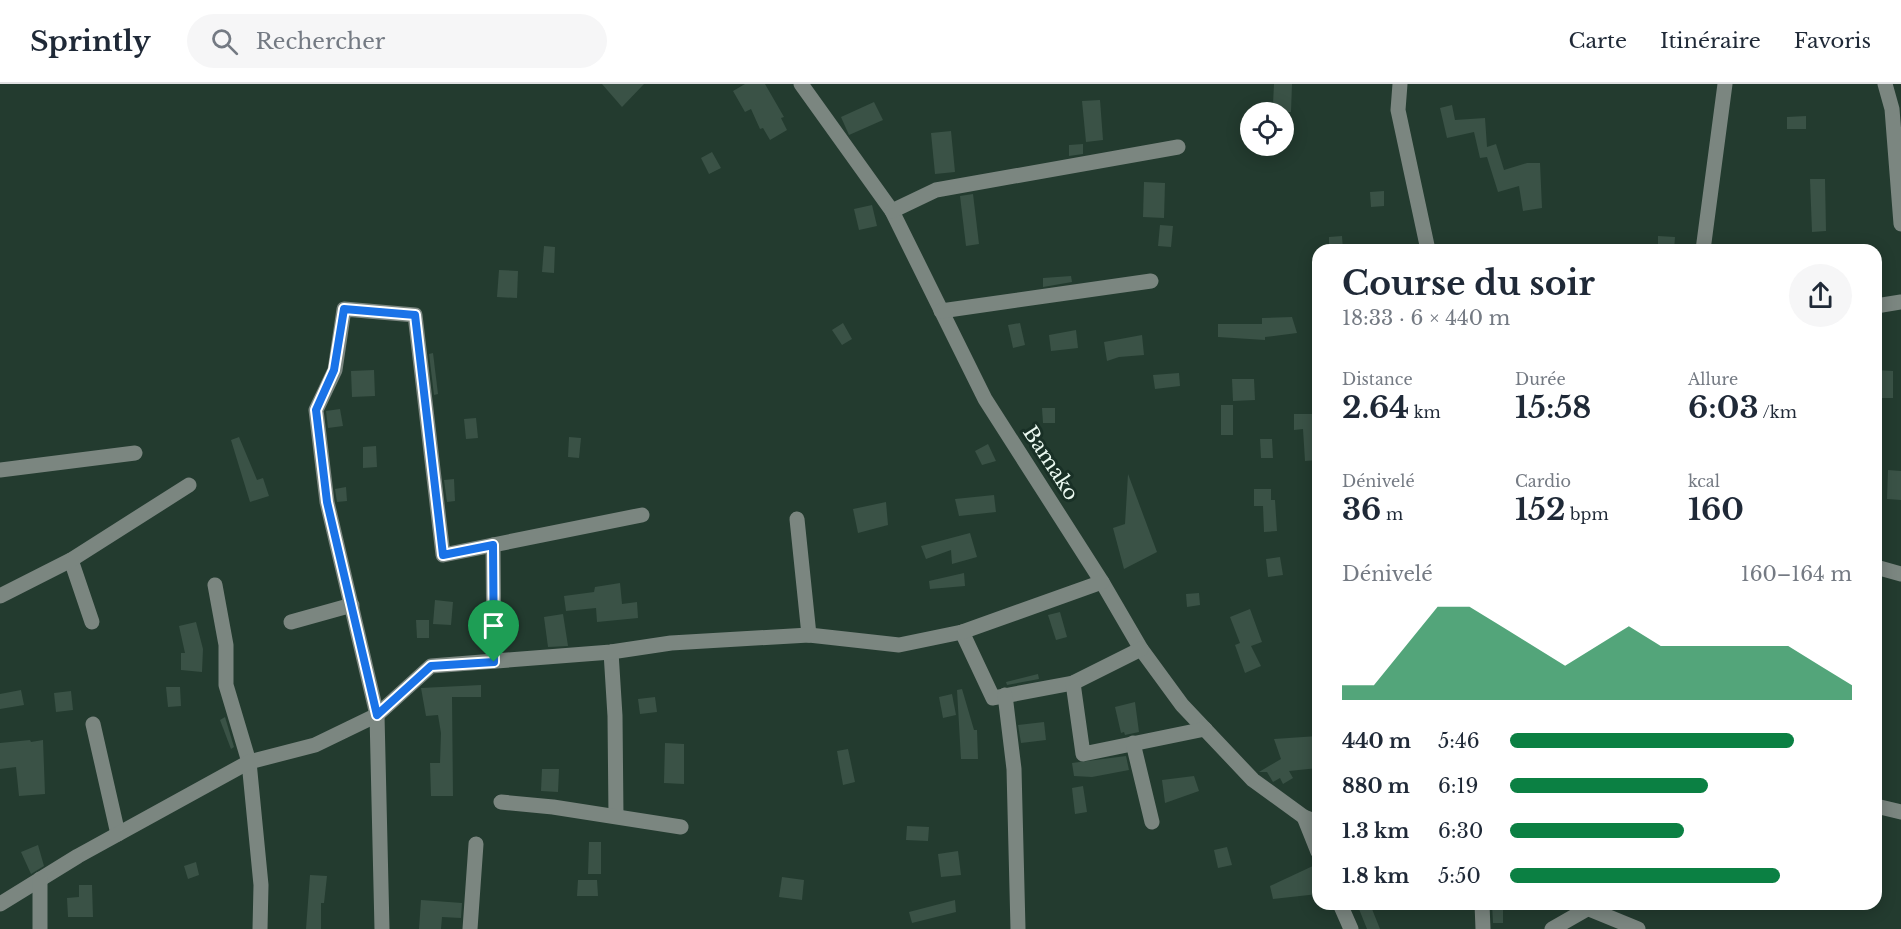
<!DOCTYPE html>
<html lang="fr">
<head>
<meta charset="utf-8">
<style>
  body { margin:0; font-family:"Libre Baskerville",serif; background:#f6f6f7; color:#1f2937; height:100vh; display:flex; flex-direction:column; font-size:22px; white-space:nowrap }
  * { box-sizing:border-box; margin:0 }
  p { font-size:20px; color:#747a83 }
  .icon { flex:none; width:33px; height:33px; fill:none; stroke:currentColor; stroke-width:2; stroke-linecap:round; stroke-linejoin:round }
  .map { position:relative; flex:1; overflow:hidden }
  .panel { position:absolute; left:1312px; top:160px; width:570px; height:666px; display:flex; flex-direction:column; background:#fff; border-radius:18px; box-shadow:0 3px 15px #0003 }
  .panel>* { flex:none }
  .buttons { position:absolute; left:1240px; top:18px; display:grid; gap:12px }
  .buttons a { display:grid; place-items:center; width:54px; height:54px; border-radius:50%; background:#fff; box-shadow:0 3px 15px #0003; font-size:30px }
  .pin { position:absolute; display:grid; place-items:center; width:51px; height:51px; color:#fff; margin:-62px -26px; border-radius:50% 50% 50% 0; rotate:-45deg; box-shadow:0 0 6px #0007 }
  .pin .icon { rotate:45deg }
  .round { display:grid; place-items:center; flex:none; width:63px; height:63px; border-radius:32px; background:#f6f6f7 }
  .head { display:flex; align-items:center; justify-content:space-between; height:102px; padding:0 30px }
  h1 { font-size:33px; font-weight:700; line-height:45px }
  .stats { display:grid; grid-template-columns:repeat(3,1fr); gap:9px; height:102px; padding:6px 30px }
  .stats div { display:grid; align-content:center }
  .stats b { font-size:30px; font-weight:700 }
  .stats small { font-size:16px; font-weight:400 }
  .stats p { font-size:16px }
  .chart { height:168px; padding:12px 30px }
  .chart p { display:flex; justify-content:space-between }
  .chart svg { width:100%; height:108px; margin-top:6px; fill:#0b8043; opacity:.7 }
  ul { padding:0 30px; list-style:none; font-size:20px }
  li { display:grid; grid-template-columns:96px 72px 1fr; align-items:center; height:45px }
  li i { height:15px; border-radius:8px; background:#0b8043 }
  header { display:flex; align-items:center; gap:36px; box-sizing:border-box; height:84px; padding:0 30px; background:#fff; border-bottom:2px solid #e0e1e3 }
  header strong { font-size:28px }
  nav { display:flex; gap:33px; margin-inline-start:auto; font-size:21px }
  .search { width:420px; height:54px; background:#f6f6f7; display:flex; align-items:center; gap:15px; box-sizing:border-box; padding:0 21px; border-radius:33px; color:#747a83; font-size:22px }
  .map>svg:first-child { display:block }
  .building { fill:#3a5246 }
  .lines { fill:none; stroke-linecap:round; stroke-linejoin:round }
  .minor { stroke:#7b8680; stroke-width:15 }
  .route-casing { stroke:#fff; stroke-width:12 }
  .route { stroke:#1a73e8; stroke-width:8 }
  .labels { text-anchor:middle; stroke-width:6; stroke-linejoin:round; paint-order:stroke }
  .street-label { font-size:20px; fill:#ebf9f1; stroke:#193026 }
</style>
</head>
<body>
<header>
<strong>Sprintly</strong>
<div class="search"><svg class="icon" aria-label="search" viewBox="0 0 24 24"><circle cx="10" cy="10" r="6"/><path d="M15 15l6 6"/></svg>Rechercher</div>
<nav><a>Carte</a><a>Itinéraire</a><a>Favoris</a></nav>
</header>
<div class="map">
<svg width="1901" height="845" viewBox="0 0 1901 845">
  <rect width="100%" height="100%" fill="#233b2f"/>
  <g class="building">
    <path d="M602,0H644L622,23Z"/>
    <path d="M745,0H765L784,33L781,34L787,46L770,56L763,44L760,45L751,25L745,28L733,7Z"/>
    <path d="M1274,0H1292L1291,28H1277V20H1273Z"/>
    <path d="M1100,16L1103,56L1086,58L1082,17Z"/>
    <path d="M874,18L883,36L849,51L841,33Z"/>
    <path d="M1452,21L1455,36L1485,34L1487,63L1496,60L1504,86L1527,79H1540L1542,124L1523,127L1519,102L1498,108L1487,73L1480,74L1474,48L1447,54L1440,24Z"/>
    <path d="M1806,32V45H1787V33Z"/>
    <path d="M951,47L955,88L935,90L931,49Z"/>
    <path d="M1083,60V70L1069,72V61Z"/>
    <path d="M712,68L721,84L709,90L701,74Z"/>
    <path d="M1810,95H1825L1826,147L1812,148Z"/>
    <path d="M1144,98L1165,99L1164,134L1143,133Z"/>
    <path d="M1384,107V122L1371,123L1370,108Z"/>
    <path d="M973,110L979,160L966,162L960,112Z"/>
    <path d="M872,121L877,142L859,146L854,125Z"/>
    <path d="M1160,141L1173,142L1171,163L1158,162Z"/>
    <path d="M1342,152L1343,166H1329V153Z"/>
    <path d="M1658,152L1675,153L1674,166H1658Z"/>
    <path d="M544,162L555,163L554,189L542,188Z"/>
    <path d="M499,186L518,187L517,214L497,213Z"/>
    <path d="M1071,192L1072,198L1043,203V194Z"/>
    <path d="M1292,233L1297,249L1265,253V256L1218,253V240H1262V234Z"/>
    <path d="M843,239L852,255L842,261L832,246Z"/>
    <path d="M1020,239L1025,261L1013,264L1008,241Z"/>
    <path d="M1076,246L1078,264L1051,267L1049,251Z"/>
    <path d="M1142,251L1144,271L1119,273L1107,277L1104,258Z"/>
    <path d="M433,269L438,310L434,311L429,270Z"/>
    <path d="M374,286L375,312L352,313L351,287Z"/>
    <path d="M1876,286L1893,287V314H1876Z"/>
    <path d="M1179,289L1180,302L1155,305L1153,291Z"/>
    <path d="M1232,295H1254L1255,316L1233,317Z"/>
    <rect x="1221" y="321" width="12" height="30"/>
    <path d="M1042,324H1055V339H1043Z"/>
    <path d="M340,325L343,342L328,344L326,327Z"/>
    <path d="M1294,330H1318V376L1305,377L1303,345L1294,346Z"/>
    <path d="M476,334L478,354L466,355L464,335Z"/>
    <path d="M239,353L257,396L263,394L269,412L250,418L231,356Z"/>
    <path d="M569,353L581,354L579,374L568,373Z"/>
    <path d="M1260,355H1272L1273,374H1261Z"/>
    <path d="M988,360L996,377L982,381L975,367Z"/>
    <path d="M376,362L377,383L363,384V363Z"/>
    <path d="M1888,386L1901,387V416L1887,415Z"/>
    <path d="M1128,390L1157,468L1124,485L1113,444L1125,440Z"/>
    <path d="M454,395L455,417L447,418L444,396Z"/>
    <path d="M346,403L347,417L337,418L335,405Z"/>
    <path d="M1254,405H1271V416H1275L1277,447L1264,448L1263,422H1254Z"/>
    <path d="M994,411L996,428L959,432L955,415Z"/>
    <path d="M886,418L888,441L858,449L853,425Z"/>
    <path d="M970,449L977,473L952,480L951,466L926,475L921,462Z"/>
    <path d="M1280,473L1283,491L1268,493L1266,475Z"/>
    <path d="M964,489L965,502L930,505L929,497Z"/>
    <path d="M620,499L622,520L637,518L638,534L597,538L596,524L566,527L564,512L594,508L595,503Z"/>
    <path d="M1199,509L1200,521L1187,523L1186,510Z"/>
    <path d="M435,516L453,518L451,541L433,540Z"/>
    <path d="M1250,525L1262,558L1251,562L1261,582L1245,589L1235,561L1240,559L1230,533Z"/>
    <path d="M1060,528L1067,553L1056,556L1048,531Z"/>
    <path d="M563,530L568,562L548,563L544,533Z"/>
    <path d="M416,536H429V554H417Z"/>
    <path d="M196,538L203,565L202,588L181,586V569H185L179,542Z"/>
    <path d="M1038,590L1039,595L1007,601L1006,598Z"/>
    <path d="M481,601V613H452L453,712H431L430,679H440L441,649L438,631L426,632L421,604Z"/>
    <path d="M166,603H180L181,622L168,623Z"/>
    <path d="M962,605L974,646H977L978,675H961L957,606Z"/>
    <path d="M21,606L24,621L0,625V610Z"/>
    <path d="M71,607L73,626L56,628L54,609Z"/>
    <path d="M952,610L956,631L943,634L939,613Z"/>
    <path d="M655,613L657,628L640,630L638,615Z"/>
    <path d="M1135,618L1139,648L1125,651L1124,648L1121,649L1115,623Z"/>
    <path d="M225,633L234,663L231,665L220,636Z"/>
    <path d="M1044,638L1046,656L1021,659L1018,641Z"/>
    <path d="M1318,652V684L1289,687L1293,694L1283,700L1280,694L1273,698L1267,688H1259L1281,675L1274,655Z"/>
    <path d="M30,656L31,658L43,656L45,710L19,712L16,683L0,685V659Z"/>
    <path d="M665,659L684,660V700L664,699Z"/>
    <path d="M848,665L855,698L843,701L837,667Z"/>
    <path d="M1126,672L1129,686L1092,693L1074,692L1072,679Z"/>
    <path d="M542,685H559L558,708L541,707Z"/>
    <path d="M1194,692L1199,707L1165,719L1162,696Z"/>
    <path d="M1083,702L1087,728L1075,730L1072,704Z"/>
    <path d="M907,742L929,743L928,757L906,756Z"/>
    <path d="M589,758H601V790H588Z"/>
    <path d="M38,761L44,782L31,790L21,768Z"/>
    <path d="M1227,763L1232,781L1218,784L1214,766Z"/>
    <path d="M958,767L961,791L941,793L938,770Z"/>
    <path d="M196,778L199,791L188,795L184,782Z"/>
    <path d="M1315,781L1318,789V810L1273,815L1270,802Z"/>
    <path d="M310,791L327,792L324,819H321V845H306Z"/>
    <path d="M782,793L804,796L802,816L779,813Z"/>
    <path d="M578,796H597L598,812H577Z"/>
    <path d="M79,801H92L93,833H68L67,814L79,813Z"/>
    <path d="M421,816L462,819L461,834L442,833L441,845H419Z"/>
    <path d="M955,816L956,828L912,839L909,828Z"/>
    <path d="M1370,820L1380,845H1367L1359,825Z"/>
    <path d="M1492,820H1503V839H1493Z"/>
  </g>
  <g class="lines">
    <g class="minor">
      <path d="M801,0L892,127L985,315L1102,498L1141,565L1182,621L1253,696L1304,733L1318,738"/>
      <path d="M1400,0L1398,26L1428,166"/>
      <path d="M1885,0L1892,25L1901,140"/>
      <path d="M892,127L936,106L1178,63"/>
      <path d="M1703,166L1725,0"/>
      <path d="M1876,222L1901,218"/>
      <path d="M941,227L1151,197"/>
      <path d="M0,386L135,369"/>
      <path d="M797,435L809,551"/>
      <path d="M493,461L494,577"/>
      <path d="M71,476L92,538"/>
      <path d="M1876,483L1901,490"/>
      <path d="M215,501L226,561V601L249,678L261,801L260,845"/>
      <path d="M0,512L71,476L189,401"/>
      <path d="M291,538L352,521"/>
      <path d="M962,548L993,614L1073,599L1141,565"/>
      <path d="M611,568L615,632L616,732"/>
      <path d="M1073,599L1083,670L1205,645"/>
      <path d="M1005,611L1014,685L1018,845"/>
      <path d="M93,640L118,750"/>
      <path d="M1133,659L1152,738"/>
      <path d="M501,718L553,723L681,743"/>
      <path d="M1876,722L1901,728"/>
      <path d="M1304,733L1318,768"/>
      <path d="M0,820L78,772L249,678L315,661L377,631L431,582L611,568L671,559L809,551L899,561L962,548L1102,498"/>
      <path d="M1340,820L1351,845"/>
      <path d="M1482,820L1483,845"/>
      <path d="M1577,820L1638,845"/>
      <path d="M40,845V795"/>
      <path d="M382,845L377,631L327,418L316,326L335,286L344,225L415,231L443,471L642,431"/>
      <path d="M470,845L476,760"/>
      <path d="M1552,845L1587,825"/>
    </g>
  </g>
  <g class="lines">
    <g class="route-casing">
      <path id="route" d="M344,225L415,231L443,471L493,461L494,578L431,582L377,631L327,418L316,326L334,286Z"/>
    </g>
    <use href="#route" class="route"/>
  </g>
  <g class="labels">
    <g class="street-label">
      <text transform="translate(1051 379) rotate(57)" y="7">Bamako</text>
    </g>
  </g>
</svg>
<div class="buttons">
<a><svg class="icon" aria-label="locate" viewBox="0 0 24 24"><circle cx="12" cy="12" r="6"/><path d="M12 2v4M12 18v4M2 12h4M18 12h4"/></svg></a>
</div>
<div class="pin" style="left:494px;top:578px;background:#1e9e55"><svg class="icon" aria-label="arrive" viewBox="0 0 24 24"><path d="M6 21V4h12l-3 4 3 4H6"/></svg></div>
<section class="panel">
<div class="head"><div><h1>Course du soir</h1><p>18:33 · 6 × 440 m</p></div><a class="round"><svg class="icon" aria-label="share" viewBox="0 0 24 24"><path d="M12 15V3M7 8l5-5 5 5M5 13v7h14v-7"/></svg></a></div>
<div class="stats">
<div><p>Distance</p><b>2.64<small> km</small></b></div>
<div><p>Durée</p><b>15:58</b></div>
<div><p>Allure</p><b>6:03<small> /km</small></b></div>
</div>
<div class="stats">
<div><p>Dénivelé</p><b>36<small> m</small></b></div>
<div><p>Cardio</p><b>152<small> bpm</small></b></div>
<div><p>kcal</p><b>160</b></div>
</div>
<div class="chart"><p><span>Dénivelé</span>160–164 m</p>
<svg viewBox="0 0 160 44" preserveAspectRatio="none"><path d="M0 44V38L10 38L20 22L30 6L40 6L50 14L60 22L70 30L80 22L90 14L100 22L110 22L120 22L130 22L140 22L150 30L160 38V44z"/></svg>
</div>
<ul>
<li><b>440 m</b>5:46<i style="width:83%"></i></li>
<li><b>880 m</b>6:19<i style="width:58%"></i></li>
<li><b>1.3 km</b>6:30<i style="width:51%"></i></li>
<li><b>1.8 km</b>5:50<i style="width:79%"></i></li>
</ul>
</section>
</div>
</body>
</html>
